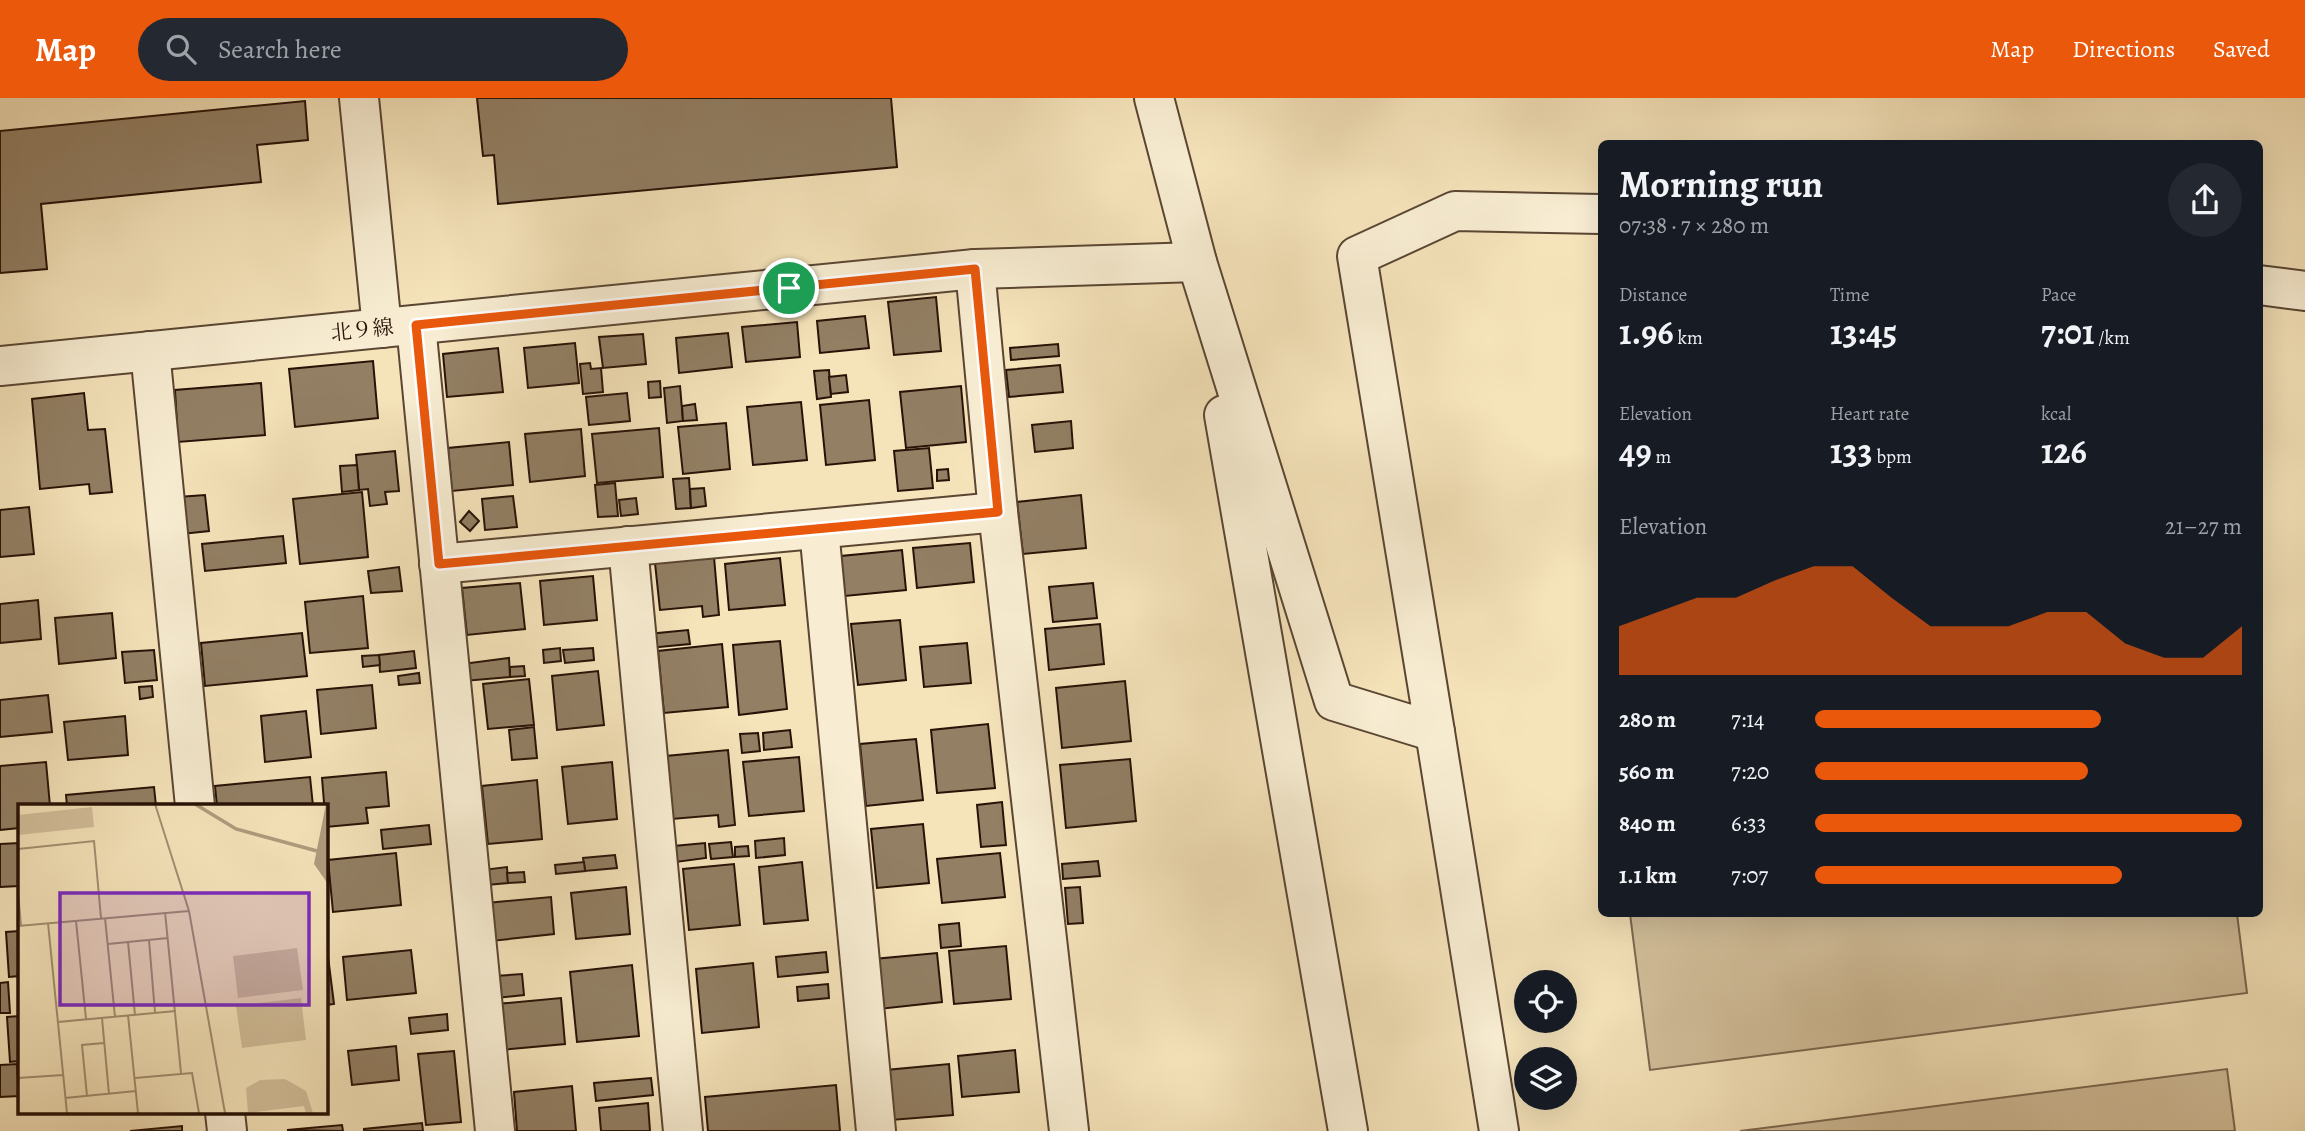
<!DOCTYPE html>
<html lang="en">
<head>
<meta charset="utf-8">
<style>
  body { margin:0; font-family:Alegreya,"Noto Serif JP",serif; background:#242831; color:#f1f3f6; height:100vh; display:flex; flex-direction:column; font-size:26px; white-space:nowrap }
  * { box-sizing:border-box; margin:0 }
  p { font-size:23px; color:#9ea1a6 }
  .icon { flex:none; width:38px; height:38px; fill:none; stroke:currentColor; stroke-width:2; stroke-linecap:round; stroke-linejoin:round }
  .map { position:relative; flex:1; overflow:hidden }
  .details { position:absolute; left:1598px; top:42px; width:665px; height:777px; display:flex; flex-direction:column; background:#171b24; border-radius:10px; box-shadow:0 7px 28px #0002 }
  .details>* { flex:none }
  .fabs { position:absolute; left:1514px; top:872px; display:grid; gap:14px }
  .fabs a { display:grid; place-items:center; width:63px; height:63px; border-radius:50%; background:#171b24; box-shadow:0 7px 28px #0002; font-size:35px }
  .pin { position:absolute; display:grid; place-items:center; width:60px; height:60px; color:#fff; margin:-30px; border:4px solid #fff; border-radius:50%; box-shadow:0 2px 7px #0007 }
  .round { display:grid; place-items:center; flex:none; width:74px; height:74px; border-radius:37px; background:#242831 }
  .headline { display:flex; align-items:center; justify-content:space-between; height:119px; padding:0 21px }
  h1 { font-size:38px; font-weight:700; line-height:52px }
  .metrics { display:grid; grid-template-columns:repeat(3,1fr); gap:10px; height:119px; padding:7px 21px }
  .metrics div { display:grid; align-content:center }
  .metrics b { font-size:35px; font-weight:700 }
  .metrics small { font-size:19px; font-weight:400 }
  .metrics p { font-size:19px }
  .chart { height:196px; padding:14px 21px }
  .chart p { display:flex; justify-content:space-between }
  .chart svg { width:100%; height:126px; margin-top:7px; fill:#ea580c; opacity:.7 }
  ul { padding:0 21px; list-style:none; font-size:23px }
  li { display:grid; grid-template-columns:112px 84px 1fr; align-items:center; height:52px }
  li i { height:18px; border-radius:9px; background:#ea580c }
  header { display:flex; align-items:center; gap:42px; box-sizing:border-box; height:98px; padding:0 35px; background:#ea580c; color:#fff }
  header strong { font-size:33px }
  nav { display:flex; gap:38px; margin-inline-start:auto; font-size:24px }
  .search { width:490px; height:63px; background:#242831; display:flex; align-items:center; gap:18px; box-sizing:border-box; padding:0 24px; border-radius:38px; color:#9ea1a6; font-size:26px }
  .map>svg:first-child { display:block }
  .green { fill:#d2bf9b; stroke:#7c6850; stroke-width:2 }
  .building { fill:#927f64; stroke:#271206; stroke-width:2 }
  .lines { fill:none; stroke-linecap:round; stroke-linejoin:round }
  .minor-casing { stroke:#5a4633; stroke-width:42 }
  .minor { stroke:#f8edd2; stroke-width:38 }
  .route-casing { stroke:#fff; stroke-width:14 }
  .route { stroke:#ea580c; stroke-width:9 }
  .labels { text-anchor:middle; stroke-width:6; stroke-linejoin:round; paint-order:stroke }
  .street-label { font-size:21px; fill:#271206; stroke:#f8edd2 }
  .inset-river { fill:none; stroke:#af9c7d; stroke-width:3.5 }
  .inset-road { fill:none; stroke:#a38f72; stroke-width:2 }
  .view { fill:#7b2cbf; fill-opacity:0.15; stroke:#7b2cbf; stroke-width:3.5 }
  .inset-edge { fill:none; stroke:#271206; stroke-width:3.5 }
</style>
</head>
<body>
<header>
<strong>Map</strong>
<div class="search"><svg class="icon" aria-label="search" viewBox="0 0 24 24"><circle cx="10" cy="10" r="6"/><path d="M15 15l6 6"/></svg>Search here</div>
<nav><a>Map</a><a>Directions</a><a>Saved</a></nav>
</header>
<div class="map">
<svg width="2305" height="1033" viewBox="0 0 2305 1033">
  <rect width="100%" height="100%" fill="#f5e3ba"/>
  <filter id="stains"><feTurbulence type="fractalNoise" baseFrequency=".00286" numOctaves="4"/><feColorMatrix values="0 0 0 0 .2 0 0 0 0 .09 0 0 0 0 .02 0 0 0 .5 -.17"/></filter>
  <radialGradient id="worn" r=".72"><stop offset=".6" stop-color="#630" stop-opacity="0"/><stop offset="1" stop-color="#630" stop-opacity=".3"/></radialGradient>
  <g class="green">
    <path d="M1630,816H2237L2247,895L1650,972Z"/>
    <path d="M2227,971L2235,1033H1740Z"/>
  </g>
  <g class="building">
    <path d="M477,0H891L897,69L498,106L494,57L483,58Z"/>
    <path d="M305,3L308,42L257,47L261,84L41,106L47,171L0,175V33Z"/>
    <path d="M936,199L941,253L894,257L888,204Z"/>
    <path d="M865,218L869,250L820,255L817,223Z"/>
    <path d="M797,224L800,259L746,264L742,229Z"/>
    <path d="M728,235L732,269L679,275L676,240Z"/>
    <path d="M643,236L646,266L603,270L599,239Z"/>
    <path d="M575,245L579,285L528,290L524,250Z"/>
    <path d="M1058,246L1059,258L1011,262L1010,250Z"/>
    <path d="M498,250L503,294L447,299L443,256Z"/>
    <path d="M373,263L378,320L295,329L289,271Z"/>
    <path d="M590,265L591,271L601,270L603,294L583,296L580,266Z"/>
    <path d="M1060,267L1063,294L1009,299L1006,272Z"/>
    <path d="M829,272L831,299L817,301L814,273Z"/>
    <path d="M846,277L848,294L831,296L829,279Z"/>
    <path d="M660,283L661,299L649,300L648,284Z"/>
    <path d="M261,285L265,337L178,344L175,292Z"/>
    <path d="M680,288L683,323L667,325L664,290Z"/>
    <path d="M961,288L966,344L906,350L900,294Z"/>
    <path d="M84,295L88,332L105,331L112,394L90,396L89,386L40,391L32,301Z"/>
    <path d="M627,295L630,323L589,327L586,299Z"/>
    <path d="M869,302L875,362L826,367L820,307Z"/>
    <path d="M801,304L807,362L753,367L747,309Z"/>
    <path d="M695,306L697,322L683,323L682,308Z"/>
    <path d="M1071,323L1073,350L1035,354L1032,327Z"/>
    <path d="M726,325L730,371L683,376L678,329Z"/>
    <path d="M659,330L663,379L597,385L592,336Z"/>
    <path d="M581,331L585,378L530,384L525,336Z"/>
    <path d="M509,344L513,387L452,393L448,350Z"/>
    <path d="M929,350L933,390L898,393L894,353Z"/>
    <path d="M395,353L399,393L385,394L387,406L370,408L368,391L359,392L356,357Z"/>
    <path d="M357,367L359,392L342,394L340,368Z"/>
    <path d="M948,371L949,382L937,383V372Z"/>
    <path d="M689,380L691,410L676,411L673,381Z"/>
    <path d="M615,385L618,418L598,419L595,387Z"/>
    <path d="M704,390L706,408L691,410L690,391Z"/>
    <path d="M362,394L368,459L300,466L293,401Z"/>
    <path d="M205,397L209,433L182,436L178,399Z"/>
    <path d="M1081,397L1086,450L1023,456L1017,404Z"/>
    <path d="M513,398L517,429L485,432L482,401Z"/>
    <path d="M636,400L638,416L621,418L619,402Z"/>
    <path d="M29,409L34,456L0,459V412Z"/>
    <path d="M469,413L479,423L470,433L460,424Z"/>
    <path d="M283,438L286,465L205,473L202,446Z"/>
    <path d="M970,445L974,484L917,490L913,450Z"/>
    <path d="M902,452L906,492L845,498L841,458Z"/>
    <path d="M714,459L719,517L703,519L702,508L660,512L655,465Z"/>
    <path d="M780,460L785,507L729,512L725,466Z"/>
    <path d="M399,469L402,493L371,495L368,473Z"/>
    <path d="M593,478L597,522L544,527L540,483Z"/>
    <path d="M520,485L525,531L467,537L462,490Z"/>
    <path d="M1093,485L1097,520L1053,524L1049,489Z"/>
    <path d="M363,498L368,550L310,555L305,504Z"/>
    <path d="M38,502L41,541L0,545V506Z"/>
    <path d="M112,515L116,560L59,566L55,520Z"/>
    <path d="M900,522L906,582L858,587L851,526Z"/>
    <path d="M1100,526L1104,566L1049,572L1045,531Z"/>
    <path d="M688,532L690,546L649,550L648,536Z"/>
    <path d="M302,535L307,578L205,588L201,545Z"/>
    <path d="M780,543L787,611L739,617L733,547Z"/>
    <path d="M967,545L971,585L924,589L920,549Z"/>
    <path d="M722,546L728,609L664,615L658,553Z"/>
    <path d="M560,550L561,563L544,565L543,552Z"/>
    <path d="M593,550L594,562L565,565L563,552Z"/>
    <path d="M154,552L157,582L125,585L122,554Z"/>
    <path d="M414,553L416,570L380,574L379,557Z"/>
    <path d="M379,557L380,567L363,569L362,558Z"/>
    <path d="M509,560L510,579L464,583L462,566Z"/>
    <path d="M524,568L525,578L510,579V569Z"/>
    <path d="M598,573L604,627L557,632L552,578Z"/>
    <path d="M419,575L420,585L399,587L398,578Z"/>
    <path d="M529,581L534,627L488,631L483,586Z"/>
    <path d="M1125,583L1131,643L1062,650L1056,590Z"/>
    <path d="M372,587L376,630L321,636L317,592Z"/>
    <path d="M152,588L153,599L140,601L139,589Z"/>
    <path d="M48,597L52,634L0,639V602Z"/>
    <path d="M306,613L311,659L265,664L261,618Z"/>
    <path d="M125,618L128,657L68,662L64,624Z"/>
    <path d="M988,626L995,690L937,695L931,632Z"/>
    <path d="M534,629L537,660L512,662L509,632Z"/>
    <path d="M790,632L792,649L764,652L763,635Z"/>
    <path d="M758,635L760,653L742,655L740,636Z"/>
    <path d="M916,641L923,702L866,708L860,646Z"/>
    <path d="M728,652L735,727L719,729L718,717L672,721L666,658Z"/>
    <path d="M799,659L804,713L749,718L743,664Z"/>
    <path d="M1130,661L1136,723L1066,730L1060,667Z"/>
    <path d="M46,664L50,708H19V730L0,732V668Z"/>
    <path d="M612,664L617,721L568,726L562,669Z"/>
    <path d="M386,674L389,708L366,710L368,725L326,729L322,680Z"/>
    <path d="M310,679L313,708H217L215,688Z"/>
    <path d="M537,682L542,741L488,746L482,688Z"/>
    <path d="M154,689L156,708H67L66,697Z"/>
    <path d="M1002,704L1006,747L981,749L977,707Z"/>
    <path d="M923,726L929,785L877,790L871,731Z"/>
    <path d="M429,727L431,746L383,751L381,732Z"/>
    <path d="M784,740L785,757L756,760L755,743Z"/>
    <path d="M731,744L733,759L711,761L709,746Z"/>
    <path d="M19,745V788L0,789V746Z"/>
    <path d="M705,745L706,760L676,764L674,748Z"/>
    <path d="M748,748L749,758L735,759V749Z"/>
    <path d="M396,755L401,807L333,814L328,762Z"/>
    <path d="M1000,755L1005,799L942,805L937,761Z"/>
    <path d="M615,757L617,770L585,773L583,760Z"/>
    <path d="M1098,763L1100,778L1063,781L1062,766Z"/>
    <path d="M584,764L585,773L556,776L555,767Z"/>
    <path d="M802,764L808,822L764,826L759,769Z"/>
    <path d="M734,766L740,827L689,832L683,771Z"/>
    <path d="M507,769L508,785L476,788L474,773Z"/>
    <path d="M524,774L525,784L508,785L507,775Z"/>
    <path d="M626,789L630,836L576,841L571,795Z"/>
    <path d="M1080,789L1083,825L1068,826L1065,790Z"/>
    <path d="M551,799L554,836L491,843L487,805Z"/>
    <path d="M959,825L961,848L941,850L939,827Z"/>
    <path d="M19,833V878L9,879L6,834Z"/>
    <path d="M326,843L334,906L326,907Z"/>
    <path d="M1006,848L1011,901L954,906L949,853Z"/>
    <path d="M411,852L416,895L347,902L343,859Z"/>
    <path d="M826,854L828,874L778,879L776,859Z"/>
    <path d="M937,855L942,904L879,911L874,861Z"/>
    <path d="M753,865L759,929L702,935L696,871Z"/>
    <path d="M632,867L639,938L577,944L570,874Z"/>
    <path d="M522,876L524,897L497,900L495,878Z"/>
    <path d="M8,884L10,915H0V885Z"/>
    <path d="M828,886L829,900L798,903L797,889Z"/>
    <path d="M561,900L565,946L501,952L497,906Z"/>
    <path d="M447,916L448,932L411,936L409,920Z"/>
    <path d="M19,918V963L10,964L7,919Z"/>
    <path d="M396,948L399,982L352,987L348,953Z"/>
    <path d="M1015,952L1019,994L962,999L958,958Z"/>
    <path d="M454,953L461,1024L426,1027L418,956Z"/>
    <path d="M17,966L19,998L0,999V967Z"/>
    <path d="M949,966L953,1017L891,1022L886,972Z"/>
    <path d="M651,980L653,997L596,1003L594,985Z"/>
    <path d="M836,987L840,1033H708L705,999Z"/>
    <path d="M572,988L576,1033H517L514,994Z"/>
    <path d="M648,1005L650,1033H601L599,1010Z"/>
    <path d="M422,1025L423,1033H364V1031Z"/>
    <path d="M342,1027L343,1033L287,1032Z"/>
    <path d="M182,1028V1033H130Z"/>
  </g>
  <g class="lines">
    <g class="minor-casing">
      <g id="minor">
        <path d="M359,0L382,230"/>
        <path d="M1154,0L1197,164L1334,603L1435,634L1357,158L1455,113L1601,116"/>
        <path d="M975,171L998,414L1069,1033"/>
        <path d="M2259,187L2305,193"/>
        <path d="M416,227L495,1033"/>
        <path d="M150,253L195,708"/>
        <path d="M0,268L975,171L1197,164"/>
        <path d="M1224,317L1348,1033"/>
        <path d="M819,431L876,1033"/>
        <path d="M628,448L683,1033"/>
        <path d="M439,466L998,414"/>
        <path d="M1435,634L1499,1033"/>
        <path d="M225,1014L227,1033"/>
      </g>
    </g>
    <use href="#minor" class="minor"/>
  </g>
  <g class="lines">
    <g class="route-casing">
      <path id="route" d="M975,171L998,414L439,466L416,227Z"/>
    </g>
    <use href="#route" class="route"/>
  </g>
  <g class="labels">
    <g class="street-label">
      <text transform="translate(362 232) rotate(-6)" y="7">北９線</text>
    </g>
  </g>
  <g transform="translate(18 706)">
    <rect width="310" height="310" fill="#f5e3ba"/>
    <path d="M74,3L76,23L0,31V11ZM279,144L285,186L220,194L215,152ZM283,194L288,236L224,244L218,202ZM267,275L288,287L295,309H288L286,302L230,309L228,284L242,276Z" fill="#d2bf9b"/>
    <path d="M308,0H310V80L296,60Z" fill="#af9c7d"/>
    <path class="inset-river" d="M177,0L218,25L299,47"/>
    <path class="inset-road" d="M137,0L171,107L207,309M0,45L76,37L83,114M0,88L3,122M147,108L163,269M87,114L97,213M58,117L68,215M30,119L49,309M0,122L171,107M131,136L137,209M110,138L117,211M90,140L150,134M110,211L120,309M84,214L91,290M40,218L158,207M0,274L45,271M117,274L174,269L181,309M69,292L64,241L86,239M47,294L118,287"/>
    <path class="view" d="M42,89H291V201H42Z"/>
    <rect width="310" height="310" class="inset-edge"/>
  </g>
  <rect width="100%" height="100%" filter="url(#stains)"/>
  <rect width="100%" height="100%" fill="url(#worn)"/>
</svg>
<div class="fabs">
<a><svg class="icon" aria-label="locate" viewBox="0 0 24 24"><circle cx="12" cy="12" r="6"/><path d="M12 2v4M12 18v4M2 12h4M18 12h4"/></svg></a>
<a><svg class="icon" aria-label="layers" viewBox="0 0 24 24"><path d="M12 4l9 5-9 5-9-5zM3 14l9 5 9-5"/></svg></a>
</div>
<div class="pin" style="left:789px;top:190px;background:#1e9e55"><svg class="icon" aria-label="arrive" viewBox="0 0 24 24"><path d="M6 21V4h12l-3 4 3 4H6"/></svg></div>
<section class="details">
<div class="headline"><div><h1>Morning run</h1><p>07:38 · 7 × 280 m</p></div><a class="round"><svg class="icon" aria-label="share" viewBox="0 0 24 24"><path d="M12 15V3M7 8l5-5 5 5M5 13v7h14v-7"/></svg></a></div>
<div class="metrics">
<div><p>Distance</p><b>1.96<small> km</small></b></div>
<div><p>Time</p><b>13:45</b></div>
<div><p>Pace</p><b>7:01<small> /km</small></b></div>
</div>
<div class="metrics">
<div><p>Elevation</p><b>49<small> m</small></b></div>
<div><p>Heart rate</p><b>133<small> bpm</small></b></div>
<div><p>kcal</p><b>126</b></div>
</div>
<div class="chart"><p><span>Elevation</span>21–27 m</p>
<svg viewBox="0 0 160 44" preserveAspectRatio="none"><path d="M0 44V27L10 22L20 17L30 17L40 11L50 6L60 6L70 17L80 27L90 27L100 27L110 22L120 22L130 33L140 38L150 38L160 27V44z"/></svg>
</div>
<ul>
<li><b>280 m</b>7:14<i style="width:67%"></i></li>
<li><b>560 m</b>7:20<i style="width:64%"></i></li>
<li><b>840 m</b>6:33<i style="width:100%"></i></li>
<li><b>1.1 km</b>7:07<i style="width:72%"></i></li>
</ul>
</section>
</div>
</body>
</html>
